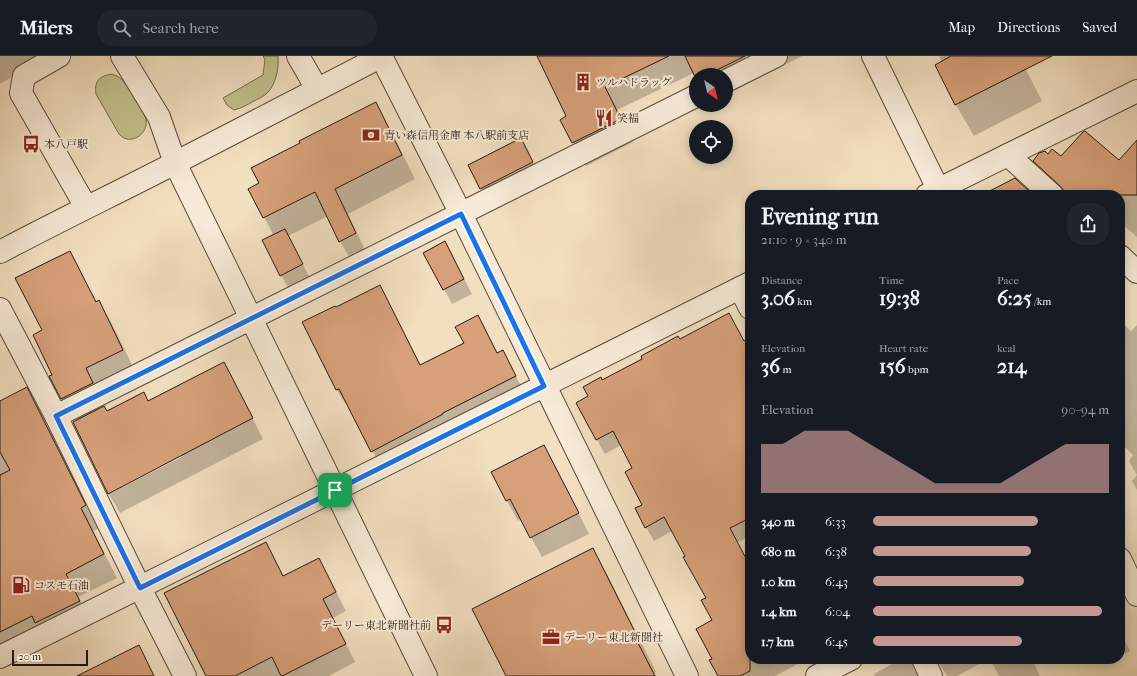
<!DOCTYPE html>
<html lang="en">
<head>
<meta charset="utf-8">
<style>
  body { margin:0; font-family:"IM FELL French Canon","Noto Serif JP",serif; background:#20242c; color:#f1f3f6; height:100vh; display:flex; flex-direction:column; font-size:15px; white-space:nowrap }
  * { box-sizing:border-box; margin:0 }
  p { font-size:13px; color:#9ea1a6 }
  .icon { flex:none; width:22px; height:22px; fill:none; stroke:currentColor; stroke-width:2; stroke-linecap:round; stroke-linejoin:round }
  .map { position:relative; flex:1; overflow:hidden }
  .details { position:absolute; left:745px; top:134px; width:380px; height:474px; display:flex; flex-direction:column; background:#171b24; border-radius:16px; box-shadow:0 2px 10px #0003 }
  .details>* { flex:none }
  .needle { width:26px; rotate:145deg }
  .fabs { position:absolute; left:689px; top:12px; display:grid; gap:8px }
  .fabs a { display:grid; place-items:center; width:44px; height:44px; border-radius:50%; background:#171b24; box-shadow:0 2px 10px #0003; font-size:20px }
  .scale { position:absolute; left:12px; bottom:10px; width:76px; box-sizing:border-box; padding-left:4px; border:2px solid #281a10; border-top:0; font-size:11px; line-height:14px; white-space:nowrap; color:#281a10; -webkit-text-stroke:3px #f7ead6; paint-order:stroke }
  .pin { position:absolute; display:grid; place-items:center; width:34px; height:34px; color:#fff; margin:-17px; border-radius:8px; box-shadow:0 2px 6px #0006 }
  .round { display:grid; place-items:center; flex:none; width:42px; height:42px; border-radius:16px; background:#20242c }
  .overview { display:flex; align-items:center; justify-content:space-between; height:68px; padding:0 16px }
  h1 { font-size:22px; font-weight:800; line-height:30px }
  .figures { display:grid; grid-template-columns:repeat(3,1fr); gap:6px; height:68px; padding:4px 16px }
  .figures div { display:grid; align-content:center }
  .figures b { font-size:20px; font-weight:800 }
  .figures small { font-size:11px; font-weight:400 }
  .figures p { font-size:11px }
  .chart { height:112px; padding:8px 16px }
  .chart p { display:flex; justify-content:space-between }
  .chart svg { width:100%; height:72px; margin-top:4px; fill:#c59692; opacity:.7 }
  ul { padding:0 16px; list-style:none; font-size:13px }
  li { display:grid; grid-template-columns:64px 48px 1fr; align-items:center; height:30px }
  li i { height:10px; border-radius:5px; background:#c59692 }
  header { display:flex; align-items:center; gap:24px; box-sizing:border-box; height:56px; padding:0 20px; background:#171b24; border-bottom:1px solid #363941 }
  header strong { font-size:19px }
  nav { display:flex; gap:22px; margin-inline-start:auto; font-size:14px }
  .search { width:280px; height:36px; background:#20242c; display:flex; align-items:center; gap:10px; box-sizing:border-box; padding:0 14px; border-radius:16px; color:#9ea1a6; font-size:15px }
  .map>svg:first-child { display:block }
  .green { fill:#c2c08d; stroke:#756d4e }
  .shadow { fill:#0003 }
  .building { fill:#d7a07a; stroke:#281a10 }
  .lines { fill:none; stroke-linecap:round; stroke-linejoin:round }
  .minor-casing { stroke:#5a4b3c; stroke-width:24 }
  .minor { stroke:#f7ead6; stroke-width:22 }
  .route-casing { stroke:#fff; stroke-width:8 }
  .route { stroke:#1a73e8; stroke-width:5 }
  .labels { text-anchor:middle; stroke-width:4; stroke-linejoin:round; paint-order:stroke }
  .poi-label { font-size:11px; fill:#281a10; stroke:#f7ead6; text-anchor:start }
</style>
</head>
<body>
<header>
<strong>Milers</strong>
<div class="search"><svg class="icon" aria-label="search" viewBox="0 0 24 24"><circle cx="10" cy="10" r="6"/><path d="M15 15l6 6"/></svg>Search here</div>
<nav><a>Map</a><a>Directions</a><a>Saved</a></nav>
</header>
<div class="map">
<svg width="1137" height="620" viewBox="0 0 1137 620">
  <rect width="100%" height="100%" fill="#f2dfc0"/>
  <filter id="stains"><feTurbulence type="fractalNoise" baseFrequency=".005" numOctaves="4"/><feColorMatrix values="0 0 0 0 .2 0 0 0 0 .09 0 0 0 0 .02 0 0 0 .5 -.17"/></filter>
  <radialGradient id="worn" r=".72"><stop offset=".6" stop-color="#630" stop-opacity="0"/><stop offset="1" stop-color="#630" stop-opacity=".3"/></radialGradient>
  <g class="green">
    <path d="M264,0H278C279,13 276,30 265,39C262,41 258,43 254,45C247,49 242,52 234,54L227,49L223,42L263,19L265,3L263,1Z"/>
    <path d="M112,18C114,19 118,20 120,22C126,26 146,58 146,64C148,76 135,87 124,82C122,81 120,79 119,78L96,38C94,25 99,20 112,18Z"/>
  </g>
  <g class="shadow">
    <path d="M0,0H48L0,28Z"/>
    <path d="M538,0H802L726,39V19H696V21L694,17L617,54L633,86L586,110L561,64L568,61Z"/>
    <path d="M939,0H1019L1042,45L974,80L956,49L936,9L942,6Z"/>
    <path d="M375,47L389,71L415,123L348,158L369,202L354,209L340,185L328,160L288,180L310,222L289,233L281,219L274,180L264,161L260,128Z"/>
    <path d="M1137,85V181L1120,166V139H1064L1042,119L1034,105L1048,99L1061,102L1119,106Z"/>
    <path d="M528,97L540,121L489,147L469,109Z"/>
    <path d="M445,187L472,238L452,248L425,197Z"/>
    <path d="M69,196L97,247L99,246L112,268L136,317L98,335L106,350L104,351L107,356L144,337L148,346L224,308L235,328L263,383L120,457L109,438L182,401L181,399L75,365L62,343L51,321L54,319L43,275Z"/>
    <path d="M387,244L421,310L497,298L510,308L523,334L380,409L347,346L345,347L337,334L335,252Z"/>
    <path d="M1120,265L1131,275L1137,269V434L1132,425L1137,419L1129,405L1133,399L1120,386Z"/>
    <path d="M679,284L744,286L750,293V480L737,487L750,511V603H807L775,620H719L714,603V564L707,542L686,501L672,475L654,485L646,471L643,449L634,413L621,389L605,398L597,384L590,341L602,325Z"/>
    <path d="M27,333L40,356L98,473L93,475L117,522L78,541L92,568L50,589L46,583L0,606V346Z"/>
    <path d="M544,390L555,410L589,478L542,501L521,463L518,465L507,445L492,416Z"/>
    <path d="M265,487L284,521L329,522L346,555L333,562L355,606L329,620H206L165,537Z"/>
    <path d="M593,494L609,522L656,616L654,617L656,620H507Z"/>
    <path d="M1120,575L1130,595L1120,600Z"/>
    <path d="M812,603H854L822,620Z"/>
    <path d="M901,603H916L919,620H875L874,618Z"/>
    <path d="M930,603H982L983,606L957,620H947L939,607Z"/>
    <path d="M990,603H1032L1040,620H999Z"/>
  </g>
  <g class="building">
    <path d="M537,0H669L605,31L621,63L572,87L560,64L566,60Z"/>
    <path d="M685,0H745L707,19H696V23Z"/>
    <path d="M951,0H1052L955,49L935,9Z"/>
    <path d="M376,46L402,99L335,133L356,177L339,186L315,136L263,162L248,133L259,127L251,112L300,87L299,85Z"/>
    <path d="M1085,75L1119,104L1137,84V139H1064V135L1060,130L1033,105L1039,97L1045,95L1048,98L1052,93L1061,100L1083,76Z"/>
    <path d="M521,82L533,106L480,133L468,109Z"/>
    <path d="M1015,122L1033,139H982Z"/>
    <path d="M285,173L303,208L280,220L262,184Z"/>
    <path d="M445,185L464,223L443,234L423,197Z"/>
    <path d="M70,195L96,246L99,244L123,294L86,312L93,327L61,343L49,320L52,319L33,279L42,274L15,222Z"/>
    <path d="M380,229L420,309L464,287L455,271L478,259L497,297L503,294L516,320L443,357V358L371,396L339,333L336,334L302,266L335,250L336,251Z"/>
    <path d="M729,257L744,285L750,282V462L730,472L750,510V615L740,620H718L709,604L712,603L696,573L712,564L701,544L706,542L683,501L685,500L664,461L645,472L635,452L642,449L625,416L632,412L613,375L596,384L576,347L588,340L583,331L601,321L602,324L642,303L641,300L678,280L680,283Z"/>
    <path d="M224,306L253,362L108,438L73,366L104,350L107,355L144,336L148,345Z"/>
    <path d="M27,331L86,449L81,452L104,498L66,518L80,545L35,567L32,560L0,576V419L10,414L0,396V345Z"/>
    <path d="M544,389L579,457L530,482L510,443L506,445L491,416Z"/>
    <path d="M266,486L283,520L319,502L336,536L323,543L346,588L282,620H281L272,601L235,620H206L164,537Z"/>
    <path d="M593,492L640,586L638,587L655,620H506L472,553Z"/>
    <path d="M139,589L154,620H77Z"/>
  </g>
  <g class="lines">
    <g class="minor-casing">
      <g id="minor">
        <path d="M59,0L24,20L21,37L86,151"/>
        <path d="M122,0L159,61L175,107L426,620"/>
        <path d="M298,0L317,33"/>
        <path d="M381,0L461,158L687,620"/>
        <path d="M873,0L941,139"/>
        <path d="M726,25L776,0"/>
        <path d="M1008,99L1052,139"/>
        <path d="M927,139L1137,35"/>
        <path d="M0,196C58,165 117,137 175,107C244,72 313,35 382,0"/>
        <path d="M1120,200L1137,216"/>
        <path d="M740,232L750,252"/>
        <path d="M0,253L56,360L140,532L185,620"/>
        <path d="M56,360L696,40"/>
        <path d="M1120,503L1137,539"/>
        <path d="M0,601L750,227"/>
        <path d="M923,603L931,620"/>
        <path d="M817,620L851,603"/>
      </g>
    </g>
    <use href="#minor" class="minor"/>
  </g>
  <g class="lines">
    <g class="route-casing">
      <path id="route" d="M461,158L544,330L140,532L56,360Z"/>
    </g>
    <use href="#route" class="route"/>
  </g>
  <defs>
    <g id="building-bare" transform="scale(1.38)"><path d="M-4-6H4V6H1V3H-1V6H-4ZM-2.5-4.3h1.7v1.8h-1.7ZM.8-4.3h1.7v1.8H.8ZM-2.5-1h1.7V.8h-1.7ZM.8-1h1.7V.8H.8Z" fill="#8f2418" stroke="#f7ead6" stroke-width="2.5" paint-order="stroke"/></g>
    <g id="restaurant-bare" transform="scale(1.38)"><path d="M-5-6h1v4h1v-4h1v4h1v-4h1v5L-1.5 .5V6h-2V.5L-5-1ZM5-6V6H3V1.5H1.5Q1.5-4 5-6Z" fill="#8f2418" stroke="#f7ead6" stroke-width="2.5" paint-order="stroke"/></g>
    <g id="bank-bare" transform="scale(1.38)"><path d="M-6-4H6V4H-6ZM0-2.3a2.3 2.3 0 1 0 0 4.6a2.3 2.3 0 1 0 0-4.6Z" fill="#8f2418" stroke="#f7ead6" stroke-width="2.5" paint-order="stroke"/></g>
    <g id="bus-bare" transform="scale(1.38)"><path d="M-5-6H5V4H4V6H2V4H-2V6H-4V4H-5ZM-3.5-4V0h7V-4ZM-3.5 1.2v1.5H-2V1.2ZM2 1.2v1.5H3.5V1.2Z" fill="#8f2418" stroke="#f7ead6" stroke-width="2.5" paint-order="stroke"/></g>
    <g id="fuel-bare" transform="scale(1.38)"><path d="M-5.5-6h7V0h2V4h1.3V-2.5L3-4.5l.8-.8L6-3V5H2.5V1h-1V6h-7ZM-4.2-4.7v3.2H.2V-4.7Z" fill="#8f2418" stroke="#f7ead6" stroke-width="2.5" paint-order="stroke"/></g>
    <g id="office-bare" transform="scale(1.38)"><path d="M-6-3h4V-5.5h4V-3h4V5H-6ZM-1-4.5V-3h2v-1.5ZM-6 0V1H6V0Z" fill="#8f2418" stroke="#f7ead6" stroke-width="2.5" paint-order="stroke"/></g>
  </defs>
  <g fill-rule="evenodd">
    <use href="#building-bare" x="583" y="26"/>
    <use href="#restaurant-bare" x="604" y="62"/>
    <use href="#bank-bare" x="371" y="79"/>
    <use href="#bus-bare" x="31" y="88"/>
    <use href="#fuel-bare" x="21" y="529"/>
    <use href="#bus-bare" x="444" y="569"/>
    <use href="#office-bare" x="551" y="581"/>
  </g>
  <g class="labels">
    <g class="poi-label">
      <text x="596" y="30">ツルハドラッグ</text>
      <text x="617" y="66">笑福</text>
      <text x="384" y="83">青い森信用金庫 本八駅前支店</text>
      <text x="44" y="92">本八戸駅</text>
      <text x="34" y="533">コスモ石油</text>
      <text x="431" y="573" text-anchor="end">デーリー東北新聞社前</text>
      <text x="564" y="585">デーリー東北新聞社</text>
    </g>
  </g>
  <rect width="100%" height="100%" filter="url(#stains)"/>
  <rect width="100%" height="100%" fill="url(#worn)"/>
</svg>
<div class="fabs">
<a><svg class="needle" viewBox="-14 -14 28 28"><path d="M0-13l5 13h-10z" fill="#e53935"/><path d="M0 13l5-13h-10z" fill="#9ea1a6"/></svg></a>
<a><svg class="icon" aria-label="locate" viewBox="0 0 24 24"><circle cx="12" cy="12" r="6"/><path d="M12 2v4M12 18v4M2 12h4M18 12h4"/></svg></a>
</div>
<div class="scale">20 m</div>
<div class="pin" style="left:335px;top:434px;background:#1e9e55"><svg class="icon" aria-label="arrive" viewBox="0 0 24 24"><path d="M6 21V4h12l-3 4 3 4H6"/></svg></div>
<section class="details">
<div class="overview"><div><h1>Evening run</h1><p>21:10 · 9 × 340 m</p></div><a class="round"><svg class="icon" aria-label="share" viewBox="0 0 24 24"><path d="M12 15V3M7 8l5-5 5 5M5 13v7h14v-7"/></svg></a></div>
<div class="figures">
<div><p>Distance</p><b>3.06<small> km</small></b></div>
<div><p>Time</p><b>19:38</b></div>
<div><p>Pace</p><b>6:25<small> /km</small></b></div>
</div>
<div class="figures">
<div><p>Elevation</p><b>36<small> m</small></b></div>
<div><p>Heart rate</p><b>156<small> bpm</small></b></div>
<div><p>kcal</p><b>214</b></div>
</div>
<div class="chart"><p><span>Elevation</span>90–94 m</p>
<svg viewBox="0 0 160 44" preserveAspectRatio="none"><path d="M0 44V14L10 14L20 6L30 6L40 6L50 14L60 22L70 30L80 38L90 38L100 38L110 38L120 30L130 22L140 14L150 14L160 14V44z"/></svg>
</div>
<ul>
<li><b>340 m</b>6:33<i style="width:70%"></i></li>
<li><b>680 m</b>6:38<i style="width:67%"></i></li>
<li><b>1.0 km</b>6:43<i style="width:64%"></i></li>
<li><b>1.4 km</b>6:04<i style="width:97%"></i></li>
<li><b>1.7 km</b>6:45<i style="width:63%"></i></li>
</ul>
</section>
</div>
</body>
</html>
